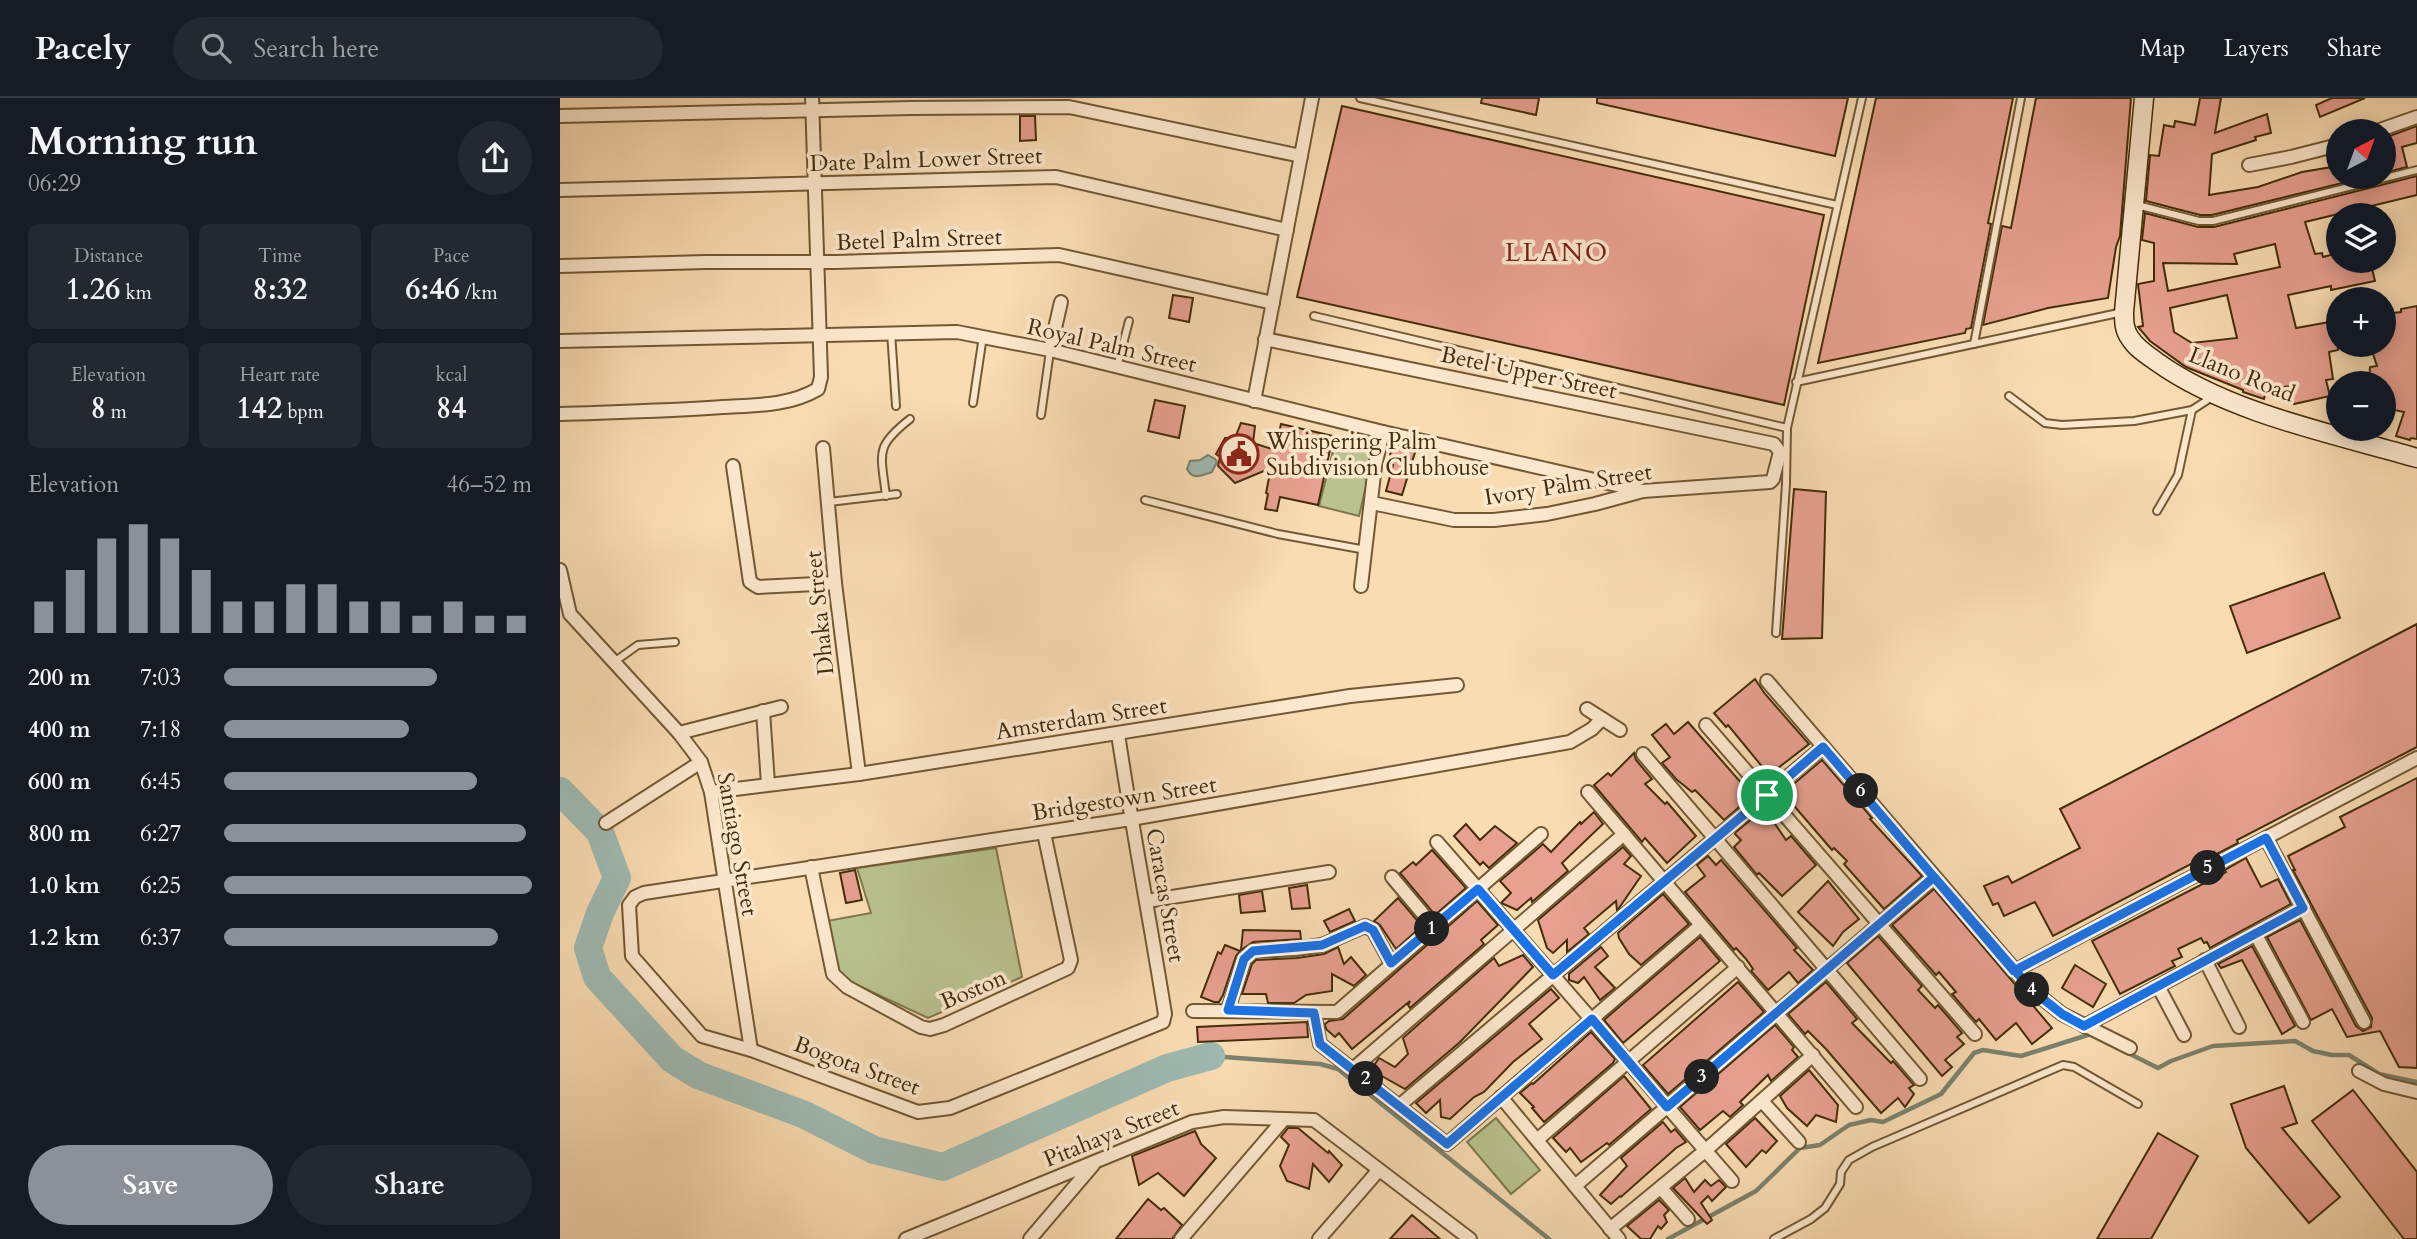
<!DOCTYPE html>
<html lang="en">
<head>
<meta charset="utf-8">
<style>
  body { margin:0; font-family:Cardo,serif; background:#242831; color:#f1f3f6; height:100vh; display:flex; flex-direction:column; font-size:26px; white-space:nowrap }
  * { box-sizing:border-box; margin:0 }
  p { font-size:23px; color:#9ea1a6 }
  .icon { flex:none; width:38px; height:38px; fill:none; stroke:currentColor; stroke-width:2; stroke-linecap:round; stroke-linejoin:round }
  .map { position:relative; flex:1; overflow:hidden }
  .panel { display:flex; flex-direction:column; background:#171b24; width:560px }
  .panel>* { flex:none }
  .needle { width:46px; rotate:41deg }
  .fabs { position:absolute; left:1766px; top:21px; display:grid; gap:14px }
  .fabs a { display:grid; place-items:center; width:70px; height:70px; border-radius:50%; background:#171b24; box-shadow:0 4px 18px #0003; font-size:35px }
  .pin { position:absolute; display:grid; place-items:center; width:60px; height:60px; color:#fff; margin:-30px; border:4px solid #fff; border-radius:50%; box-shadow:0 2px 7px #0007 }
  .km { position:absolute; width:35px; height:35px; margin:-18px; border-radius:50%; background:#222; color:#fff; font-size:19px; line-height:35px; text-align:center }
  .round { display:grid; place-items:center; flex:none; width:74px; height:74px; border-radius:37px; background:#242831 }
  .head { display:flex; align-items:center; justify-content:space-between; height:119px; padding:0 28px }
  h1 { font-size:38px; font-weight:800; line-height:52px }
  .metrics { display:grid; grid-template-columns:repeat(3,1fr); gap:10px; height:119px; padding:7px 28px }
  .metrics div { display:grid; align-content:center; border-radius:10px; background:#242831; text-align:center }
  .metrics b { font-size:30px; font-weight:800 }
  .metrics small { font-size:19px; font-weight:400 }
  .metrics p { font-size:19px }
  .chart { height:196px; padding:14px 28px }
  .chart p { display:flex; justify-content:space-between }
  .chart svg { width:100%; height:126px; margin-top:7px; stroke:#8c9099; stroke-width:6 }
  .cta { display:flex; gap:14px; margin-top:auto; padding:14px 28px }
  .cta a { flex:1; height:80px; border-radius:42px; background:#8c9099; color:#fff; font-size:28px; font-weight:800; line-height:80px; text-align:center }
  .cta a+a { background:#242831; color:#f1f3f6 }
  ul { padding:0 28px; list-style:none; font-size:23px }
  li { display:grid; grid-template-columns:112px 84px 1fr; align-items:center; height:52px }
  li i { height:18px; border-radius:9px; background:#8c9099 }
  header { display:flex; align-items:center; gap:42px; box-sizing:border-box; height:98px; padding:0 35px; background:#171b24; border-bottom:2px solid #363941 }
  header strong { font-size:33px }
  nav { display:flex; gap:38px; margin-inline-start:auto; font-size:24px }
  .search { width:490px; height:63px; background:#242831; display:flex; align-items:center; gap:18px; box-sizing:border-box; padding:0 24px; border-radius:38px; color:#9ea1a6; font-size:26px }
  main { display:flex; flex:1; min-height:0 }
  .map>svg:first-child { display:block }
  .green { fill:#b9c290; stroke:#7e784c; stroke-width:2 }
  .water { fill:#9fbab2; stroke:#7b826e; stroke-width:2 }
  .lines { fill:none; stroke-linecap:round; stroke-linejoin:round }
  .stream { stroke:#7b826e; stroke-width:4.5 }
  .river { stroke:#9fbab2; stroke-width:28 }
  .building { fill:#e8a090; stroke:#442d09; stroke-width:2; fill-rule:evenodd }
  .service-casing { stroke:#725934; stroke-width:10 }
  .minor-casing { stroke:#725934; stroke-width:16 }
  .secondary-casing { stroke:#442d09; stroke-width:21 }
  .service { stroke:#fce8ce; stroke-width:6 }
  .minor { stroke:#fce8ce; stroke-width:12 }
  .secondary { stroke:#fce8ce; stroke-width:18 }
  .route-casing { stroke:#fff; stroke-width:14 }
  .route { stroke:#1a73e8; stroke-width:9 }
  .labels { text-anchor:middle; stroke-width:7; stroke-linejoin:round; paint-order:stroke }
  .street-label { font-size:23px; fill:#442d09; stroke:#fce8ce }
  .poi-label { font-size:23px; fill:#442d09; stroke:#fce8ce; text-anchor:start }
  .quarter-label { font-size:26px; letter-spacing:2px; fill:#7a1f14; stroke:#fce8ce }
</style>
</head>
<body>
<header>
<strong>Pacely</strong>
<div class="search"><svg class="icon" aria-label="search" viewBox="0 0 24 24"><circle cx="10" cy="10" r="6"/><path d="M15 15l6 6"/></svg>Search here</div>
<nav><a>Map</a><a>Layers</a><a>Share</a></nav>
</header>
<main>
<section class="panel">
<div class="head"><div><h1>Morning run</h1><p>06:29</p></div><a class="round"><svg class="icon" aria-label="share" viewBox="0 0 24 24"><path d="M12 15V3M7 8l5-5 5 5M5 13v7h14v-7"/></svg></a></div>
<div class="metrics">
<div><p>Distance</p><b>1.26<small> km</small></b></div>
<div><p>Time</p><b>8:32</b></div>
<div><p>Pace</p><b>6:46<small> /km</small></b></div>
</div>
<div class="metrics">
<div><p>Elevation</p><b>8<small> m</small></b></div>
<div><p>Heart rate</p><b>142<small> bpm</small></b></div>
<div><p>kcal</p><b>84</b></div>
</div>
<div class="chart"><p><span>Elevation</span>46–52 m</p>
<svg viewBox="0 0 160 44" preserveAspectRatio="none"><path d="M5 44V33M15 44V22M25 44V11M35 44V6M45 44V11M55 44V22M65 44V33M75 44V33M85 44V27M95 44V27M105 44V33M115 44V33M125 44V38M135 44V33M145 44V38M155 44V38"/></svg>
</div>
<ul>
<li><b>200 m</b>7:03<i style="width:69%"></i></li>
<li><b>400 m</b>7:18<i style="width:60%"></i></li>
<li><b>600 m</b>6:45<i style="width:82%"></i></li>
<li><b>800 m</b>6:27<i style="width:98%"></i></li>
<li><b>1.0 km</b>6:25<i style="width:100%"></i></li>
<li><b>1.2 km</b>6:37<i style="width:89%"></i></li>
</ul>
<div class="cta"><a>Save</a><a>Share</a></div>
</section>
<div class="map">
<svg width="1857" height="1141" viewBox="0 0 1857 1141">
  <rect width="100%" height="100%" fill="#fadcb3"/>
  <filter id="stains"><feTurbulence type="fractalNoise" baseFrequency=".00286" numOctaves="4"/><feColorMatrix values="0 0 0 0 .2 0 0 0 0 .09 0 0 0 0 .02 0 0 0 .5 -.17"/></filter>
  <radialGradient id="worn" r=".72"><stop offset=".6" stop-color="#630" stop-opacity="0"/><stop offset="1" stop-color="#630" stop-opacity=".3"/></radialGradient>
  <g class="green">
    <path d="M775,345L814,355L799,418L759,408Z"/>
    <path d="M436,750L462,879L368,920L282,880L277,873L267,823L311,815L297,770Z"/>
    <path d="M936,1020L980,1072L951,1096L907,1044Z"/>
  </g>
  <path class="water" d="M648,357L655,361L657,364L652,374C642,377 633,383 627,371L630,363L640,362Z"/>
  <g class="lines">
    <g class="stream">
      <path d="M1568,955L1598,970L1611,963L1653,948L1735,943L1753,953L1772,957H1789L1819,976L1857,984"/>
      <path d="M651,958L760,966L778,971L989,1141"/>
      <path d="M1108,1141L1196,1093L1240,1050L1260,1047L1289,1027L1311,1022L1323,1024L1381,996L1414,955L1423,952L1461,958L1531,936L1535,938"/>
    </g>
    <path class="river" d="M0,693L40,734L57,780L40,815L28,850L37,879L112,961L138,977L245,1017L314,1052L383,1069L607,970L651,958"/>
  </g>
  <g class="building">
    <path d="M922,0H979L976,17L921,5Z"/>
    <path d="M1037,0H1288L1275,58L1037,5Z"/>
    <path d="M1316,0H1453L1428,125L1431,126L1411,230L1406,231L1405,235L1258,265Z"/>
    <path d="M1476,0H1571L1560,138L1556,149L1548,200L1488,210L1423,227L1442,128L1451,130Z"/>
    <path d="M1640,0H1661L1655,35L1707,16L1711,35L1695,39L1696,42L1652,56L1649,97L1698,89L1742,74L1778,68V79H1807L1652,117H1640L1586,103L1590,57L1599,58L1604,27L1614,29L1615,23L1635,27Z"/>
    <path d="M1772,0H1805L1760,19L1756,7Z"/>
    <path d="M782,8L1264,117L1224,307L737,199Z"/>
    <path d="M460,18H475L476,42L460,43Z"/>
    <path d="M1857,28V45L1842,49L1847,69L1824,75V57L1829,56L1824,40Z"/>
    <path d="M1857,78V97L1745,124L1755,156L1762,155L1763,159L1778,155V163H1810L1815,183L1771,192V188L1728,197L1736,230L1775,223L1774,231L1778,230V252L1769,254L1773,281L1766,282L1770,298L1734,306L1730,288L1706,292L1704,301L1683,294V292L1626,269L1590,243L1578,229L1583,228L1578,186L1594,183V145L1582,142L1585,115L1638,129H1654ZM1715,146L1720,169L1608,193L1603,165L1677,166L1674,156ZM1667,197L1677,240L1632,245L1614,234L1610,210Z"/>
    <path d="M613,197L633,200L629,224L609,220Z"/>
    <path d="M1857,208V341L1851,340L1850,342L1836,338L1844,314L1824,310V285H1809L1810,269L1817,268L1810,247H1824V216L1841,214V211Z"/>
    <path d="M595,302L625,308L619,340L588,333Z"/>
    <path d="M681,325L695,328L693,345L715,352L721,326L773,338L758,407L720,399L717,413L705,411L708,396L706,395L711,370L675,385L658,368L660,359L656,356L665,340H675Z"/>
    <path d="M833,345L856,351L842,397L826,393L833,367L828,366Z"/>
    <path d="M1234,391L1266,394L1262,540L1222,541Z"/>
    <path d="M1764,475L1780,520L1687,555L1670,508Z"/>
    <path d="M1857,526V649L1677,742L1678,745L1655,757L1654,754L1493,838L1475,804L1444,818L1438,805L1433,807L1424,788L1448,778L1452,785L1520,750L1500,711Z"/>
    <path d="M1195,581L1205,596L1249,646L1209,677L1168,627L1166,629L1154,615Z"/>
    <path d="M1128,624L1190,695L1187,698L1190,700L1164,722L1139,696L1135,692L1132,694L1116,681L1102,665L1110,659L1092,637L1106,626L1114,636Z"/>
    <path d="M1074,655L1076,662L1092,681L1085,686L1105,706L1107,704L1136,738L1107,765L1085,740L1082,744L1034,687L1048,675L1051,678Z"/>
    <path d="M1262,662L1312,720L1310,721L1362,778L1324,811L1284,766L1287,763L1274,750L1272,752L1223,695Z"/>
    <path d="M1857,680V970L1839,969L1820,933L1787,939L1772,911L1751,922L1707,839L1740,822L1796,928L1803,933L1811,929L1812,920L1733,772H1735L1728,758L1785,729L1780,719Z"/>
    <path d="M1205,710L1215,719L1213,723L1226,742L1231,738L1256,767L1222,798L1199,775L1197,777L1174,749L1181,742L1175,736L1176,734Z"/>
    <path d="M1034,714L1043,726L1002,765L1008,773L972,804L971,800L957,812L941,805L951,795L940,783L983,746L991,754L1020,724L1021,726Z"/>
    <path d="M906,726L920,742L935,728L957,745L929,770L923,764L920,767L894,738Z"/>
    <path d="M1063,749L1071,758L1064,766L1081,778L1059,810L1057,812L1056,803L1024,830L1029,836L1007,854V842L993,855L987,850L978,822Z"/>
    <path d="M872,752L906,790L875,817L840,775L853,764L856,767Z"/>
    <path d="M1148,758L1156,767L1161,762L1237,850L1234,852L1253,872L1238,885L1229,874L1208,892L1191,873L1193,871L1186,861L1176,850L1174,852L1125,794L1145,778L1137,767Z"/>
    <path d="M1686,760L1701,789L1718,781L1731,806L1650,850L1647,844L1644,845L1641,840L1618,851L1622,859L1612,863L1615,868L1560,896L1532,843L1666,774L1665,772Z"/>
    <path d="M295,772L302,802L286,805L280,775Z"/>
    <path d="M1268,783L1299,821L1283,834L1273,848L1238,814Z"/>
    <path d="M747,787L750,810L732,811L729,790Z"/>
    <path d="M1374,791L1492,930L1472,946L1456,925L1436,942L1419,921L1416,924L1392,896L1396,894L1379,874L1376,877L1332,827Z"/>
    <path d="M702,793L705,813L681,815L679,797Z"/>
    <path d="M1103,796L1129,826L1081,867L1069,856L1059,840L1058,835Z"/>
    <path d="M838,800L862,828L836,851L820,827L814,823Z"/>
    <path d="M917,803L938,827L921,842L924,846L850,910L848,907L850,903L792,951L779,935L775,939L766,931L765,926L769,923L783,921Z"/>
    <path d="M789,811L795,823L770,834L764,823Z"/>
    <path d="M683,832L740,833L741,841L693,844L681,852Z"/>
    <path d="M1318,838L1362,888L1358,892L1375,910L1378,907L1402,935L1397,939L1404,946L1385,962L1392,969L1382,978L1287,865Z"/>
    <path d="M1140,839L1160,863L1063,945L1044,922Z"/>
    <path d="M665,847L680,853L676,858L663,897L659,904H654L641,899L658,854L661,856Z"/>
    <path d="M1692,848L1735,928L1722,936L1682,862L1661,870L1658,866Z"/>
    <path d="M778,849L784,866L791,859L806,877L794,888L772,876V893L746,897L734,905H708L706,896H682L692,866L696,862L737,860L764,856Z"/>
    <path d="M1041,849L1048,858L1035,869L1055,890L1040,902L1024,879L1018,885L1009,882V876Z"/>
    <path d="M963,857L973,869L900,944L845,991L811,972L819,960L835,969L848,956L843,940L934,860L939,868Z"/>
    <path d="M1515,867L1546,886L1533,909L1502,890Z"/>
    <path d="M1178,884L1204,914L1108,996L1083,967Z"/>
    <path d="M1266,884L1297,921L1292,925L1331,965L1333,963L1354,987L1349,990L1354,996L1345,1009L1338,1000L1321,1015L1266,951L1248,933L1245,936L1228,916Z"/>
    <path d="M991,891L999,900L969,926L982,941L953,964L924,994L914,999L890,1021L881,1019L880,1002L866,1015L856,1005Z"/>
    <path d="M747,924L748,939L638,944L637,929Z"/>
    <path d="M1215,927L1234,949L1232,952L1238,959L1211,983L1208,977L1180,1004L1183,1007L1170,1019L1163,1013L1140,1032L1120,1009Z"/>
    <path d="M1031,934L1055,961L1053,965L984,1024L972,1010L974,1009L960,995L972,985L973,986Z"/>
    <path d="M1249,972L1278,1007L1276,1024L1256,1017L1247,1028L1227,1010L1220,998Z"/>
    <path d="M1064,978L1091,1011L1049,1047L1047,1045L1021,1064L1010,1050L1006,1054L993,1040Z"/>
    <path d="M1724,988L1737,1025L1722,1030L1780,1099L1749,1125L1686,1050L1671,1006Z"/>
    <path d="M1793,992L1857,1074V1141H1844L1752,1023Z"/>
    <path d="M1195,1020L1217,1043L1206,1055L1202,1052L1186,1069L1166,1046Z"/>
    <path d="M1103,1024L1111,1034L1115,1031L1126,1044L1116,1050L1061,1099L1060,1098L1051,1106L1040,1097L1067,1068L1061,1060Z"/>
    <path d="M728,1030H738L768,1055L769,1053L782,1067L769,1084L753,1066L749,1091L727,1083L720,1068L729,1047L721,1039Z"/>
    <path d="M635,1033L641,1046L656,1060L624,1098L598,1075L579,1087L572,1058Z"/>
    <path d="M1598,1035L1638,1058L1591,1141H1537Z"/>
    <path d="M1125,1080L1134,1094L1145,1082L1151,1088L1159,1082L1166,1089L1152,1103L1148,1098L1141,1105L1152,1122L1147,1126L1113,1090Z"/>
    <path d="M588,1101L601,1112L604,1110L622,1127L612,1141H556Z"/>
    <path d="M1099,1102L1109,1112L1104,1117L1107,1124L1101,1131L1098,1128L1090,1141H1081L1067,1128Z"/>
    <path d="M852,1117L880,1141H830Z"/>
  </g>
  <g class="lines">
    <g class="service-casing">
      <g id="service">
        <path d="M800,0L1277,107"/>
        <path d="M1577,107L1639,123H1653L1857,72"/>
        <path d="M754,218L1227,330"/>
        <path d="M331,234L336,308"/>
        <path d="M1414,246L1461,0"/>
        <path d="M557,269L569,223"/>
        <path d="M1236,284L1563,214"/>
        <path d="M1449,298L1485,325L1502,327L1574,323L1632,312L1652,299"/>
        <path d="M413,305L423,238"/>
        <path d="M481,317L490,253"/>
        <path d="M326,398C321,355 314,349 350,321"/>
        <path d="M585,402L718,436L806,452"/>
        <path d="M269,404L337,396"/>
        <path d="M1597,413L1618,377L1632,312"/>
        <path d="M1216,535L1226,386L1227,330L1302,0"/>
        <path d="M54,564L78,547L115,544"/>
        <path d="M1214,1141L1251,1121L1265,1110L1280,1086L1281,1074L1289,1062L1312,1049L1503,967L1514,969L1578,1006"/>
      </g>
    </g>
    <g class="minor-casing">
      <g id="minor">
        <path d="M0,18L351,10L509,9L741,58"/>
        <path d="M1817,33L1857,19"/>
        <path d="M1689,67L1731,59L1778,47"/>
        <path d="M0,92L496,79L727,132"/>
        <path d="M0,168L146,164H276L499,157L713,205"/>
        <path d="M705,241L1214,346L1220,354L1213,381L1210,384L1083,393L1035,406L987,416L934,422H894L812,405"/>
        <path d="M0,243L397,234L490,252L823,334L1083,393"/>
        <path d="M490,252L501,204"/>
        <path d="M694,303L752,0"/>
        <path d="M0,316C55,314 109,313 163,309C196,307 229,308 258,291L261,279L252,0"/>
        <path d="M263,350L275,485L299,676"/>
        <path d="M173,368L190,484L198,489L275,485"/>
        <path d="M0,472L10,516L119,635L141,664L151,694L191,952"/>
        <path d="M801,488L815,368L823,334"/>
        <path d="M1207,583L1472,892L1502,916L1570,950"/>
        <path d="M1027,611L1060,632"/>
        <path d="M203,613L208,686"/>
        <path d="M1146,627L1415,936"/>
        <path d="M119,635L221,609"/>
        <path d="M558,636C572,730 590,822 605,916L603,924L390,1010L358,1014L191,952L142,938L72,858L69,807L75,799L84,795L571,721L1010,644L1032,631L1042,621"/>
        <path d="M1083,656L1360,981"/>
        <path d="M151,694L299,676L790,598L897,587"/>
        <path d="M1028,694L1296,1009"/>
        <path d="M46,725L141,664"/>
        <path d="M1706,740L1804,924"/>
        <path d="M877,744L1172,1083"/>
        <path d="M251,769L273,876L287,889L361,929L370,931L384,927L508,870L511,862L484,735"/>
        <path d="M832,779L874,829"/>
        <path d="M587,803L769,774"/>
        <path d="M1695,835L1743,924"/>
        <path d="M1645,862L1679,929"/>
        <path d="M1454,873L1857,660"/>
        <path d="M1598,888L1624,937"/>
        <path d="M668,912L684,861L693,853L736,851L762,847L805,828L813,832L831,865"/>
        <path d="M633,913L777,914L981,736"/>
        <path d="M754,915L760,946L887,1046L1141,827"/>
        <path d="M1524,928L1743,810"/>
        <path d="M793,971L1064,736"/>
        <path d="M1799,973L1824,986L1857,994"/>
        <path d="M941,999L1059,1141"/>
        <path d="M1202,1003L1239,1044"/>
        <path d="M840,1007L1263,649"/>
        <path d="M977,1042L1178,869"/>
        <path d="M1015,1088L1374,779"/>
        <path d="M1101,1090L1128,1121"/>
        <path d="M1050,1131L1146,1052L1253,957"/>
        <path d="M346,1141L632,1024L664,1019L754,1022L910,1141"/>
        <path d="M470,1141L533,1067"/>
        <path d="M621,1141L724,1021"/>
        <path d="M759,1141L818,1073"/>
      </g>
    </g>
    <g class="secondary-casing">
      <path id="secondary" d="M1584,0L1564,214C1564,223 1564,232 1570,240C1576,250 1587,257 1597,264C1668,315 1774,336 1857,360"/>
    </g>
    <use href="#service" class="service"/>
    <use href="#minor" class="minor"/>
    <use href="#secondary" class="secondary"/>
  </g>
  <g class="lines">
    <g class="route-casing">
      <path id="route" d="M1207,697L993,877L918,791L831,865L813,832L805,828L762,847L693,853L684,861L668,912L754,915L760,946L887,1046L1032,921L1107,1009L1374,779L1472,892L1502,916L1524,928L1743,810L1706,740L1454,873L1263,649L1207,697"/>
    </g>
    <use href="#route" class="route"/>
  </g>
  <defs>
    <g id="civic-ring" transform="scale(2.0125)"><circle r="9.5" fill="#fce8ce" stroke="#8f2418" stroke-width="1.5"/><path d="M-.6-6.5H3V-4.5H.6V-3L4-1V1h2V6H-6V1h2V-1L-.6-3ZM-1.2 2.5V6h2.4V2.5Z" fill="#8f2418"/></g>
  </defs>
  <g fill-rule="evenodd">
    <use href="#civic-ring" x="679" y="356"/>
  </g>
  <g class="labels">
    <g class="street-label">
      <text transform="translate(366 61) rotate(-2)" y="8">Date Palm Lower Street</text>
      <text transform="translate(359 141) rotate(-2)" y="8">Betel Palm Street</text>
      <text transform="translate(552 247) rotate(13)" y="8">Royal Palm Street</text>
      <text transform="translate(969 274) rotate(12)" y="8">Betel Upper Street</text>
      <text transform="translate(1682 276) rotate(22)" y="8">Llano Road</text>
      <text transform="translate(1008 386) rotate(-9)" y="8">Ivory Palm Street</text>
      <text transform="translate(259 515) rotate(-96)" y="8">Dhaka Street</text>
      <text transform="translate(521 620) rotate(-9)" y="8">Amsterdam Street</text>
      <text transform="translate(564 700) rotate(-9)" y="8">Bridgestown Street</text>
      <text transform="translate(178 746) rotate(80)" y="8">Santiago Street</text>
      <text transform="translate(606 797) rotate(80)" y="8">Caracas Street</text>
      <text transform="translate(413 891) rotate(-23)" y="8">Boston</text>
      <text transform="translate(297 967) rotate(20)" y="8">Bogota Street</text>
      <text transform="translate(551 1035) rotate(-22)" y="8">Pitahaya Street</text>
    </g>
    <g class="poi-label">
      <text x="706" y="351">Whispering Palm<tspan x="706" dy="26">Subdivision Clubhouse</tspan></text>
    </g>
    <g class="quarter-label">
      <text x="997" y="163">LLANO</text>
    </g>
  </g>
  <rect width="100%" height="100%" filter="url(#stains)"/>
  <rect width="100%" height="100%" fill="url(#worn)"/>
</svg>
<div class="fabs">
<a><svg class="needle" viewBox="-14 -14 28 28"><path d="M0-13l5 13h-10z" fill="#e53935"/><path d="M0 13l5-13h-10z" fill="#9ea1a6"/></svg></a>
<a><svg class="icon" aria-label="layers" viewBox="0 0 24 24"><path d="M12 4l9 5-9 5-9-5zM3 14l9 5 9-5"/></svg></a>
<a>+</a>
<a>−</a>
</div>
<div class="pin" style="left:1207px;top:697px;background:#1e9e55"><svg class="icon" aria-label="arrive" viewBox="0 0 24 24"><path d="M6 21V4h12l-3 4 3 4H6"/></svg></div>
<b class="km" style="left:872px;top:831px">1</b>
<b class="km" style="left:806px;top:981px">2</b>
<b class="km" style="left:1142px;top:979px">3</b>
<b class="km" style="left:1472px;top:892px">4</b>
<b class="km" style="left:1648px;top:770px">5</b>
<b class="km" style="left:1301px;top:693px">6</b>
</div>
</main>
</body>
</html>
